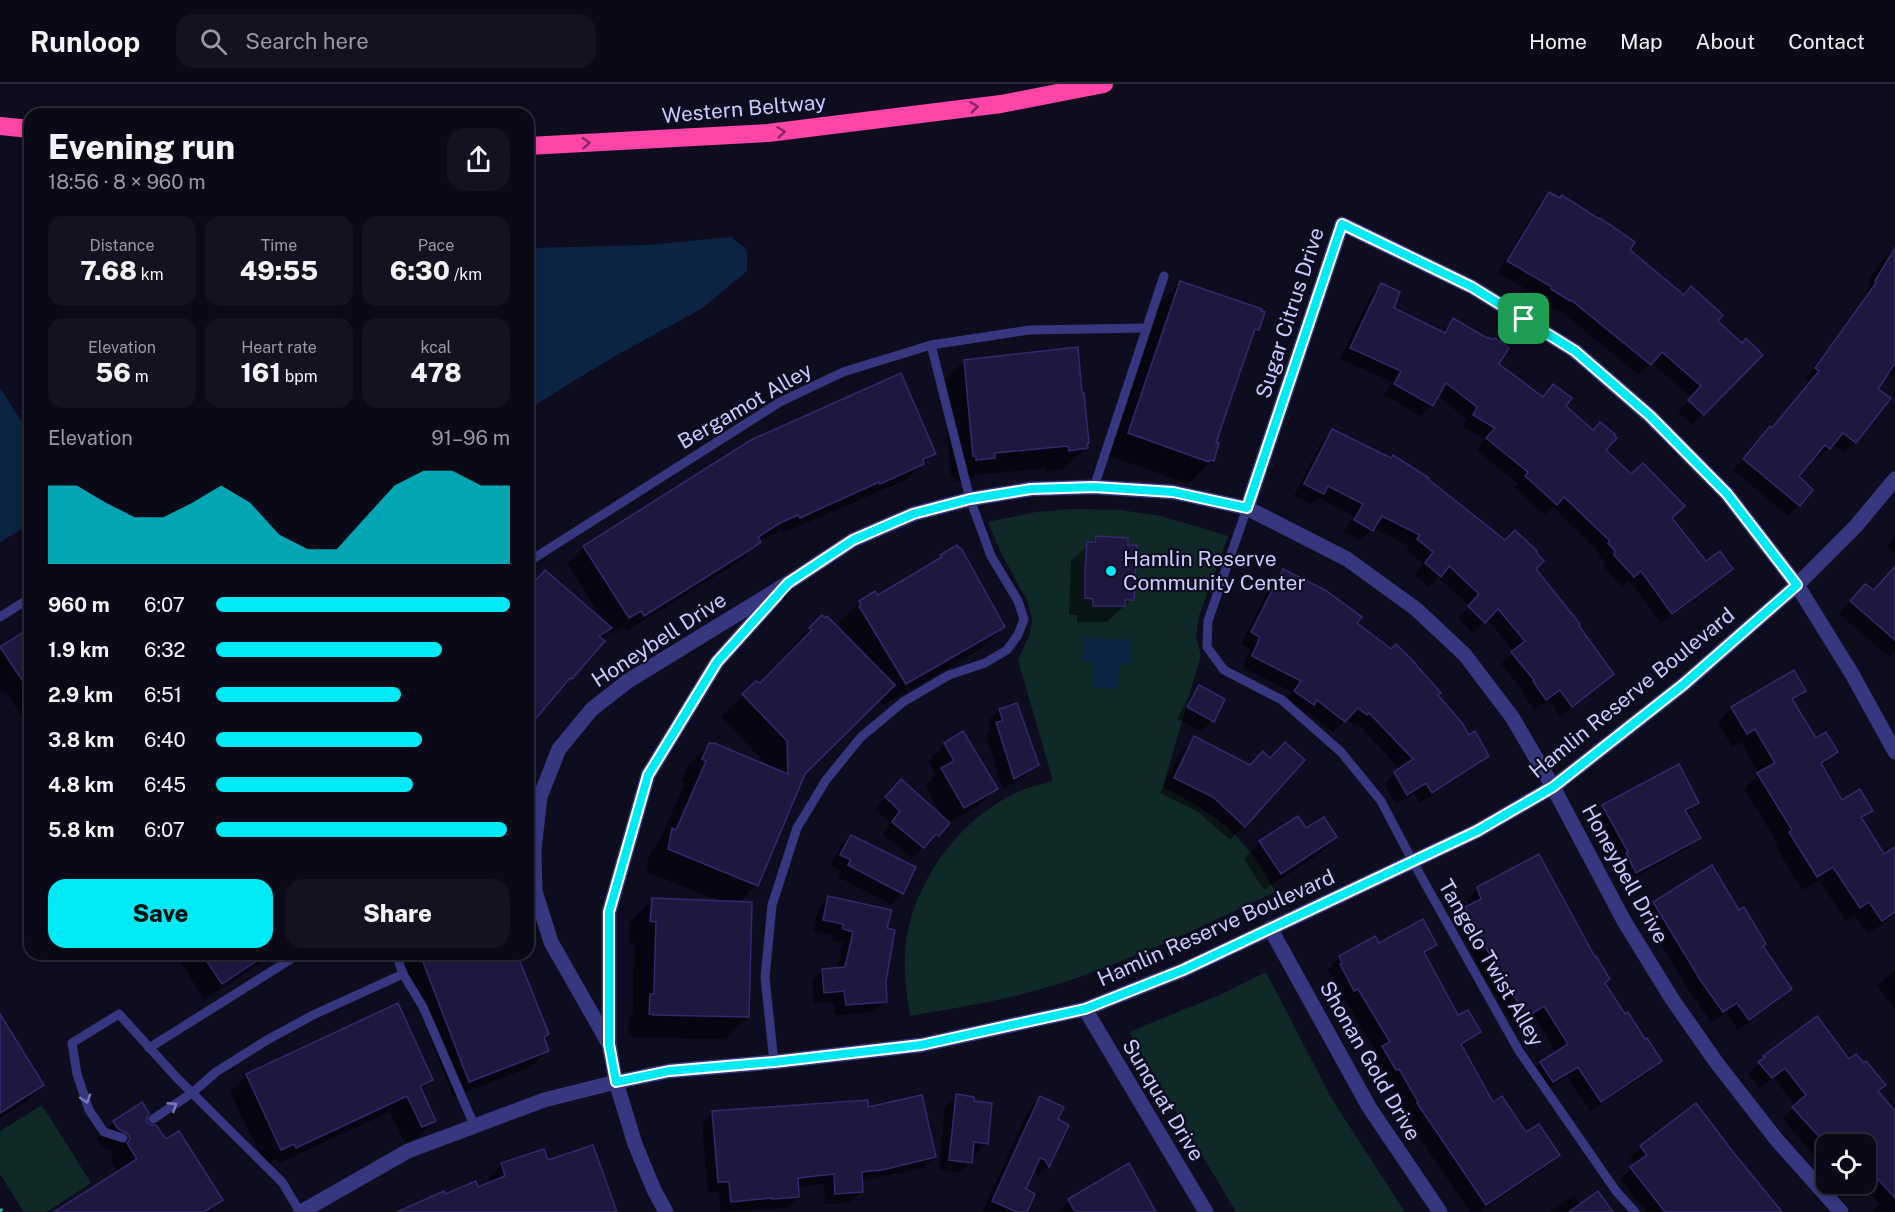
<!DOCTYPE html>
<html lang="en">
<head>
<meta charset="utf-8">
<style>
  body { margin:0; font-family:"Public Sans",sans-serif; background:#131220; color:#f1f3f6; height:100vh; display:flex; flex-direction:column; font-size:22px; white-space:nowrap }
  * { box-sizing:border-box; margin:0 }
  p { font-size:20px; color:#999aa1 }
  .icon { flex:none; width:33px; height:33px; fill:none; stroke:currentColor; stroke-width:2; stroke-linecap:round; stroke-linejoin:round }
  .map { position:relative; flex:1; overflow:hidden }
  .sheet { position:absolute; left:24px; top:24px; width:510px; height:852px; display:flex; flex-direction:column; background:#0a0917; border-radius:18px; box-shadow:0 3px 9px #0003,0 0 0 2px #2a2a36 }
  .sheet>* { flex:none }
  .controls { position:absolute; left:1816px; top:1050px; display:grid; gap:12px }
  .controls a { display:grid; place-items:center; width:60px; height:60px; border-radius:12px; background:#0a0917; box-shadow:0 3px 9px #0003,0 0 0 2px #2a2a36; font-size:30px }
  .pin { position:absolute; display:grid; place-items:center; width:51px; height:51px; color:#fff; margin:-26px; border-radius:12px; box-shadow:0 3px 9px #0006 }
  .round { display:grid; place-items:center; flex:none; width:63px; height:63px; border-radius:18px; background:#131220 }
  .overview { display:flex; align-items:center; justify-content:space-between; height:102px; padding:0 24px }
  h1 { font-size:33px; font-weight:800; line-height:45px }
  .stats { display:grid; grid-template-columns:repeat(3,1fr); gap:9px; height:102px; padding:6px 24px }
  .stats div { display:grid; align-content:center; border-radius:15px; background:#131220; text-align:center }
  .stats b { font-size:26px; font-weight:800 }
  .stats small { font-size:16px; font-weight:400 }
  .stats p { font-size:16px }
  .chart { height:168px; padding:12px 24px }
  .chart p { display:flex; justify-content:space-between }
  .chart svg { width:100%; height:108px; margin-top:6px; fill:#00eaf5; opacity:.7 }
  .primary-button { display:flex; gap:12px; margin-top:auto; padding:12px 24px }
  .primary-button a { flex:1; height:69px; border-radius:18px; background:#00eaf5; color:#111; font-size:24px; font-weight:800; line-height:69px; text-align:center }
  .primary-button a+a { background:#131220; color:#f1f3f6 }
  ul { padding:0 24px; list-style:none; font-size:20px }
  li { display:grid; grid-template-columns:96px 72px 1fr; align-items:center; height:45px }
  li i { height:15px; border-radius:8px; background:#00eaf5 }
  header { display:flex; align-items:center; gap:36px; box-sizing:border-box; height:84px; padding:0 30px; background:#0a0917; border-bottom:2px solid #2a2a36 }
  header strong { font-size:28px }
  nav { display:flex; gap:33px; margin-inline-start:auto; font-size:21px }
  .search { width:420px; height:54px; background:#131220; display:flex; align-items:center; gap:15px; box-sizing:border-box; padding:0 21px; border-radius:18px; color:#999aa1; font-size:22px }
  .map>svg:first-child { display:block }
  .green { fill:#0f2927 }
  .water { fill:#0b2444 }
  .shadow { fill:#0007 }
  .building { fill:#1e1840; stroke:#33296d; stroke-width:1.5 }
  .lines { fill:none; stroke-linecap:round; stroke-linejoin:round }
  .path { stroke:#2bb2a2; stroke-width:4; stroke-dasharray:3 4.5; stroke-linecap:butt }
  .service { stroke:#36377f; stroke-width:9 }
  .minor { stroke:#36377f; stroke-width:15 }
  .motorway { stroke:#ff45a8; stroke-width:18 }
  .oneway { stroke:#862864 }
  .oneway2 { stroke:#7a79b9 }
  .route-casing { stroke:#fff; stroke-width:12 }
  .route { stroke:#00eaf5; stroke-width:8 }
  .poi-dot { fill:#00eaf5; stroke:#0e0c1f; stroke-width:2 }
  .labels { text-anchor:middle; stroke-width:4.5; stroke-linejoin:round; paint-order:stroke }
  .street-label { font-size:21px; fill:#cdcaff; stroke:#0e0c1f }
  .poi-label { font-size:21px; fill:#cdcaff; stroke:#0e0c1f; text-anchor:start }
</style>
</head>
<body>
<header>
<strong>Runloop</strong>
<div class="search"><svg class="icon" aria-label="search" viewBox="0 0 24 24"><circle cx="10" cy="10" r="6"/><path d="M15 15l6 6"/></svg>Search here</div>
<nav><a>Home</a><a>Map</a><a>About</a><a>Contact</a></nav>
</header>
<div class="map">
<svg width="1895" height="1128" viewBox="0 0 1895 1128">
  <rect width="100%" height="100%" fill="#0e0c1f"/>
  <g class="green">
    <path d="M1073,425L1120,426L1161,432L1228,452L1199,532L1196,553L1201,571L1163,703C1218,731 1246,752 1275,808C1200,843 1127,879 1048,903C1003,917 956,924 910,932C906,907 903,883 906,858C915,794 963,731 1022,706C1032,702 1043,700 1053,697L1018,576L1030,550L1032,536L1028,518L1000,467L988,438L1036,428Z"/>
    <path d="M1266,888L1333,1017L1405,1128H1236L1129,948L1222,910Z"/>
    <path d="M42,1021L91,1099L47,1128H24L0,1090V1047Z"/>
  </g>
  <g class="water">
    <path d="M731,153L747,166V187L701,225L615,272L528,325V164L647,161Z"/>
    <path d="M0,304L30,351V440L0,458Z"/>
    <path d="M1084,554L1131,556L1130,580H1119L1118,605L1093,603V579L1083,578Z"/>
  </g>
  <g class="shadow">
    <path d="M1549,110L1628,166L1716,237L1742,261L1760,271L1692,341L1678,328L1691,313L1651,279L1639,291L1559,226L1558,227L1541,216L1542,214L1497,189L1538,121Z"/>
    <path d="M1895,163V234L1862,217L1870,200L1868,198L1884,174Z"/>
    <path d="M1180,199L1257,245L1251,251L1214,360L1213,376L1190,398L1186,399L1106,371L1158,221Z"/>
    <path d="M1381,201L1392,224L1441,249L1453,236L1497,281L1542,313L1554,302L1564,322L1671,434L1706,479L1731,485L1720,496L1661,540L1629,496L1622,503L1604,483L1605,478L1598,471L1600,469L1553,423L1545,431L1515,404L1518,400L1476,366L1485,355L1463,343L1467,335L1437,312L1432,321L1421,332L1384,311L1392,298L1340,275L1370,212Z"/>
    <path d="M1858,227L1895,252V292L1894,293L1887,289L1876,305L1855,358L1844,369L1832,360L1818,375L1814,372L1797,393L1799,421L1788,432L1733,386L1759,355L1771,345L1809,298L1805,295L1847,238Z"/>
    <path d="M964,277L1086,363L1064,385L1047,388L1046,384L976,391L971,395L954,398V393H951L942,299Z"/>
    <path d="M1332,347L1426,395L1534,485L1612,590L1601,601L1560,633L1549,616L1534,626L1523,610L1524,608L1501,580L1514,568L1487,535L1473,549L1458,534L1470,522L1438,493L1429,503L1415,491L1423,479L1407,467L1410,463L1373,444L1360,457L1344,447L1353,432L1319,414L1312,420L1294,412L1321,358Z"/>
    <path d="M934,369L906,396L783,449L782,446L762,455L743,475L627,547L624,543L611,550L609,546L528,641V505L604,538L568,480L584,463Z"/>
    <path d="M1895,452V469L1887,462Z"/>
    <path d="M1097,453L1132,515L1107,538H1077V531H1069L1071,477Z"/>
    <path d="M941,472L1003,543L981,565L910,606L865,527H861L908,607L883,621L879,614L804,689L756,801L738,819L748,933L725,955L631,953V951H628L629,934L633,928L634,859H629L630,838L652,816L722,818L646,788L650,768L658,760L685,699L681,698L687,683L709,660L770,684L721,633L756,599L759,601L791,569L788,567L822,533L838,545L840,543L838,540L860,518L877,513L932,481Z"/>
    <path d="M1895,479V567L1889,573L1839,530L1865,502L1873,508Z"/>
    <path d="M1284,487L1355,540L1436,611L1468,653L1487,671L1476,682L1420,719L1414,709L1396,720L1384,700L1400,685L1357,639L1355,641L1347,635L1333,648L1306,627L1302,631L1284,619L1292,608L1242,583L1250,565L1241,560L1272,498Z"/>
    <path d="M30,546V645L6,608L3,609L0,604V565Z"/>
    <path d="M1199,603L1212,637L1201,648L1177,635L1188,614Z"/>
    <path d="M1804,607L1793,618L1815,656L1836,668L1822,682L1841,718L1871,726L1861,736L1883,773L1895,765V831L1868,850L1854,831L1846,837L1819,796L1802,806L1776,763L1778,760L1744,705L1759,690L1741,658L1732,663L1718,638L1732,624Z"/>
    <path d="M999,626L1037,680L1026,691L1003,705L986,651L991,646L988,637Z"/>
    <path d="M963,649L996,705L979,721L947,740L927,762L925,761L912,774L882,750L890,739L875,725L890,708L943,733L925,702L936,691L928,677L945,660Z"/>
    <path d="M1195,654L1244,742L1230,756L1198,728L1160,709L1180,669Z"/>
    <path d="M1697,718L1686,729L1699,753L1688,764L1625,799L1615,782L1618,779L1592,733L1603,722Z"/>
    <path d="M1306,746L1336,753L1319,770L1264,806L1244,775L1260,758Z"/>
    <path d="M851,752L902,809L891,820L838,793L841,787L830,782L840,764Z"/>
    <path d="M1478,805L1604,900L1624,932L1660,977L1650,988L1590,1027L1567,993L1542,1008L1530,990L1541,979L1557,969L1533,931L1515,942L1485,894L1455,835L1470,823L1467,816Z"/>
    <path d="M829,814L885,845V917L874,928L835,931L834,918L814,919L812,897L823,886L837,885L843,858L832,856L833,851L813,847L818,825Z"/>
    <path d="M1654,819L1762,862L1790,905L1779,916L1738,946L1726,929L1711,938L1690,908L1643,830Z"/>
    <path d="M1379,861H1435L1424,872L1458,933L1479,948L1461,964L1493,1020L1526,1050L1558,1071L1546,1083L1480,1128H1470L1405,1033L1407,1032L1386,996L1384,998L1371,976L1377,970L1345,916L1342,918L1329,893L1331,891L1328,885L1340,873Z"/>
    <path d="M176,870H274L204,916Z"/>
    <path d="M398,870H516L547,950L543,955L547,966L531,983L453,1013Z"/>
    <path d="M1895,886V925L1877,902Z"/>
    <path d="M0,933L43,1001L26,1018L0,1034Z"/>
    <path d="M1817,934L1849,977L1895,1029V1128H1872L1880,1120L1861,1100H1866V1060H1827V1087L1783,1035L1795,1022L1774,994L1760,1004L1748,990L1764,973Z"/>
    <path d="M247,991L431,996L421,1006L434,1036L418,1053L405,1059L390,1028L279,1079L278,1075L265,1081L230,1008Z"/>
    <path d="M956,1012L986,1059L975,1070H971L970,1078L959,1089L939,1086L945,1023Z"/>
    <path d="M1040,1014L1056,1036L1067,1042L1048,1082L1038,1092L1033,1085L1024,1106L1026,1128H982L1029,1025Z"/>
    <path d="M867,1025L935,1073L924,1084L861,1097V1108L850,1119L825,1120L824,1100L797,1103L798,1113L787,1124L720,1128L719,1108L708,1109L702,1039L713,1028Z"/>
    <path d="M114,1038L146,1039L221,1116L209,1128H57L118,1088L111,1077L113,1073L112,1067L101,1062L97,1055Z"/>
    <path d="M1641,1063L1781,1128H1646L1620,1095L1636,1081L1630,1074Z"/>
    <path d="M543,1067L547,1078L615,1128H400L429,1114L430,1115L477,1105L491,1099L489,1093L501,1081Z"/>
    <path d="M1574,1111L1581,1121L1610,1128H1550Z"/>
    <path d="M1069,1117L1155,1128H1058Z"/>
  </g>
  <g class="building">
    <path d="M1549,108L1560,114L1562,111L1599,135L1600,134L1635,158L1630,166L1684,211L1691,202L1723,231L1718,237L1742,259L1746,254L1763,271L1704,331L1688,316L1701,302L1662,268L1651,281L1571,216L1570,217L1551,205L1552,203L1507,177Z"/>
    <path d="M1895,164V279L1878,305L1891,314L1856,359L1843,349L1830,365L1825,361L1799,392L1813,406L1800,422L1743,375L1770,342L1772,344L1819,287L1815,284L1876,199L1875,197Z"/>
    <path d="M1180,197L1262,225L1261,227L1265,228L1259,246L1255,245L1237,297L1216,359H1219L1214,377L1210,376L1209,378L1128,349Z"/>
    <path d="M1381,199L1400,208L1394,224L1445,249L1453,234L1487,254L1488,253L1493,256L1495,254L1509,264L1499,280L1543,313L1553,300L1572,314L1566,322L1593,346L1600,338L1615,350L1614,351L1617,354L1606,366L1631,390L1643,379L1685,422L1672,434L1706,477L1720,467L1733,485L1672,530L1641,487L1634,493L1614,471L1615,467L1608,459L1610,457L1564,413L1557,421L1525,392L1528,388L1486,354L1495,344L1473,331L1477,323L1446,299L1433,322L1394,300L1401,287L1350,264Z"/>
    <path d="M1078,263L1082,309H1084L1089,359L1087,360L1088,364L1069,367L1068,362L995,369V374L976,376V372H973L964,276Z"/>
    <path d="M901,289L936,370L923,375L924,380L880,400L879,398L800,434L798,431L780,439L758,453L761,458L748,467L644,532L641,527L629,534L583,462L751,356Z"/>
    <path d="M1332,345L1391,374L1393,371L1429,394L1428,395L1505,456L1515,446L1537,467L1536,468L1544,477L1536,485L1580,540L1579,542L1614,590L1572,623L1560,606L1546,616L1533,597L1534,596L1511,568L1525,557L1498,525L1485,539L1468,522L1479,510L1449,482L1441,493L1425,479L1433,468L1417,455L1420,451L1382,432L1373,447L1354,436L1363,420L1328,402L1324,410L1304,400Z"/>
    <path d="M1096,452L1128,454V461H1137L1134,516H1125V522H1093V515L1085,514V487L1087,458H1095Z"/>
    <path d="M957,461L959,464H961L1005,543L906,600L859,522L861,520L859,517L875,507L878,511L942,473L940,471Z"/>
    <path d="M1895,482V556L1850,517L1865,500L1874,506Z"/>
    <path d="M1283,485L1325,506L1362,533L1357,539L1391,565L1396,560L1412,576L1441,609L1438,611L1462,639L1469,651L1475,647L1489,672L1432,709L1426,699L1407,711L1394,688L1413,675L1369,629L1367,631L1358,624L1345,638L1317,616L1314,621L1294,607L1301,597L1252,572L1260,553L1251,548Z"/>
    <path d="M545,486L612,544L599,552L605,557L572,595L570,594L528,644V505Z"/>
    <path d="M822,531L826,534L827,532L895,601L805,690L758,802L668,765L672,744L676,746L706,677L702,675L709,659L713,660L714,659L788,690L787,657L742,610L756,597L760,599L812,546L809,544Z"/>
    <path d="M30,544V608L0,563Z"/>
    <path d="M1794,586L1806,607L1792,615L1816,654L1826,648L1838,668L1821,679L1842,716L1860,705L1873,727L1861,733L1884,770L1895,763V828L1882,837L1869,818L1860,824L1833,783L1817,793L1789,748L1792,746L1757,689L1775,679L1755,645L1747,650L1731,623Z"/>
    <path d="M1199,601L1225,615L1214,638L1187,623Z"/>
    <path d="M1017,619L1039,681L1014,695L996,638L1003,637L999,625Z"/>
    <path d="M963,647L998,705L964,724L941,684L954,677L944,659Z"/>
    <path d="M1194,652L1250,681L1263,667L1270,674L1285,658L1305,676L1245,743L1213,713L1174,694Z"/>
    <path d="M1679,680L1699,719L1685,726L1701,754L1636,789L1626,769L1628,768L1602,721Z"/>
    <path d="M901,695L950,739L939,752L936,750L924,764L892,738L900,727L885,713Z"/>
    <path d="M1298,732L1306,744L1324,733L1337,753L1281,790L1259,757Z"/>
    <path d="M851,751L916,783L903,810L848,781L851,776L840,771Z"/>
    <path d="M1539,770L1595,873L1596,872L1610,895L1605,899L1625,930L1628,928L1645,955L1647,954L1662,977L1601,1018L1578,983L1553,998L1540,978L1568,960L1544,922L1527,933L1496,883L1465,823L1481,815L1477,803Z"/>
    <path d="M1712,781L1739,826L1744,823L1766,860L1763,862L1792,905L1749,936L1737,919L1723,928L1701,897L1653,818Z"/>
    <path d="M828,812L892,826L887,844L895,846L886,897L887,918L846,921L844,907L824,909L822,885L845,883L853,848L843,845V840L823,836Z"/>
    <path d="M652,814L752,818L749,933L653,931V930H649L650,910H654V904L656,838L650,837Z"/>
    <path d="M1423,835L1437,861L1424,868L1458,931L1468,926L1481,948L1461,960L1493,1018L1502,1012L1526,1048L1539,1040L1560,1071L1486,1121L1417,1019L1418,1018L1399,985L1396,986L1382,962L1390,958L1358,905L1354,907L1340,880L1342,879L1339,872L1375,852L1379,859Z"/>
    <path d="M202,870H267L222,900Z"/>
    <path d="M420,870H517L549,950L544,953L549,967L469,998Z"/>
    <path d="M398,919L433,996L420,1002L436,1037L422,1043L407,1012L296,1064L294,1060L281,1066L246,990Z"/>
    <path d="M0,930L44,1001L0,1029Z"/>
    <path d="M1817,932L1849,975L1856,970L1864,979L1866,977L1886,1001L1878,1007L1895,1027V1114L1866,1082V1060H1826L1792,1023L1806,1011L1785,984L1772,994L1758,978L1765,973L1763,972Z"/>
    <path d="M956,1010L974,1013V1017L992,1019L988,1060L974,1058L972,1079L949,1076Z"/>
    <path d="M922,1011L936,1073L882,1086L862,1088L863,1108L835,1110L834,1090L798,1094L799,1113L772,1115V1114L731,1118L729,1098H718L712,1027L868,1016V1023Z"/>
    <path d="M1040,1012L1064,1023L1058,1035L1069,1041L1049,1083L1045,1076L1040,1074L1026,1105L1035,1110L1027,1128H1017L992,1117Z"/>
    <path d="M142,1018L149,1029L147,1033V1038L151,1041H156L166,1055L179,1047L223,1116L204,1128H54L137,1075L127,1059L130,1055L128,1050L118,1045L113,1037Z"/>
    <path d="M1696,1019L1733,1068L1782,1128H1665L1630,1083L1647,1071L1640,1062Z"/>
    <path d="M593,1061L617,1128H397L444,1107L445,1110L476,1097L478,1103L505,1092L501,1079L544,1065L548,1076Z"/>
    <path d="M1129,1079L1156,1128H1075L1068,1115Z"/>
    <path d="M1598,1107L1613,1128H1569Z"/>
  </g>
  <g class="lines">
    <path class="path" d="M0,1125L2,1128"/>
    <g class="service">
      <path d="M1094,403L1164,192"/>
      <path d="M1247,424L1208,537L1207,563L1224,586L1282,616L1341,668L1381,717L1413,778L1519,967L1616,1107L1635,1128"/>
      <path d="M528,478L780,318L843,288L931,261L1029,246L1146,244"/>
      <path d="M0,533L30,514"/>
      <path d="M396,870L403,890L423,923L474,1041"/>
      <path d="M149,964L299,870"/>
      <path d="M774,978L765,894L772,821L797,744L826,696L861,653L903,618L949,591L985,579L1007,566L1018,551L1024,535L1018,517L991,472L970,415L931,261"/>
      <path d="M153,1035L192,1009L216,988L267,956L313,931L403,890"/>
      <path d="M123,1054L104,1048L89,1026L77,990L72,959L119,930L177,994L282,1098L300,1128"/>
    </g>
    <g class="minor">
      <path d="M1247,424L1342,140L1472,203L1575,267L1650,332L1727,410L1797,501L1852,590L1895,668"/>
      <path d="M1270,844L1369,1023L1440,1128"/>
      <path d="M1085,925L1206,1128"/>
      <path d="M609,960L551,858L535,807L534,766L540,713L559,665L592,625L628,597L788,499L853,456L913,430L970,415L1031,405L1094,403L1173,408L1247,424L1347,475L1416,525L1465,571L1512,633L1553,703L1624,837L1672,915L1716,978L1776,1055L1841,1128"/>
      <path d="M301,1128L408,1067L544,1016L616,998L669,987L774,978L921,961L1085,925L1183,886L1477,747L1553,703L1684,600L1797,501L1856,442L1895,395"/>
      <path d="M666,1128L654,1106L635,1060L616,998L609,960V828L648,691L717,578L776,512"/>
    </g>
    <g class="motorway">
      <path d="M0,42L30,45"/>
      <path d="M528,62L768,49L1001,20L1104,0"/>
    </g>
  </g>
  <defs><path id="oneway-chevron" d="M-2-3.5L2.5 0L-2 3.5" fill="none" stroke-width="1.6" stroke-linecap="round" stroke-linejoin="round" transform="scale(1.5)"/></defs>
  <g class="oneway">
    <use href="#oneway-chevron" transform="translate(974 23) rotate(-7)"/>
    <use href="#oneway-chevron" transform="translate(781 48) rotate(-7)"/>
    <use href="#oneway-chevron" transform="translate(586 59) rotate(-3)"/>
  </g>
  <g class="oneway2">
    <use href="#oneway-chevron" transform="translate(86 1015) rotate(72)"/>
    <use href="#oneway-chevron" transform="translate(173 1022) rotate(-33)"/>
  </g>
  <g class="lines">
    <g class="route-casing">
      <path id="route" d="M1342,140L1472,203L1575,267L1650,332L1727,410L1797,501L1684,600L1553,703L1477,747L1183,886L1085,925L921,961L774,978L669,987L616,998L609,960V828L648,691L717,578L788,499L853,456L913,430L970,415L1031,405L1094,403L1173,408L1247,424Z"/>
    </g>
    <use href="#route" class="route"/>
  </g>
  <circle class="poi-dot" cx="1111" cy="487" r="6"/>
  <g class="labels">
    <g class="street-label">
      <text transform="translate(744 25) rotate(-5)" y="7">Western Beltway</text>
      <text transform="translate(1290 229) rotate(-72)" y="7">Sugar Citrus Drive</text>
      <text transform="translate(745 322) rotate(-30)" y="7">Bergamot Alley</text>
      <text transform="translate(659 556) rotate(-33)" y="7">Honeybell Drive</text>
      <text transform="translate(1632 609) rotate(-39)" y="7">Hamlin Reserve Boulevard</text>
      <text transform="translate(1625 790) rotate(61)" y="7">Honeybell Drive</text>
      <text transform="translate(1216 844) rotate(-24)" y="7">Hamlin Reserve Boulevard</text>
      <text transform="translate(1491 879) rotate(60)" y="7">Tangelo Twist Alley</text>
      <text transform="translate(1370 977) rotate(60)" y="7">Shonan Gold Drive</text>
      <text transform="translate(1163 1016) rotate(59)" y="7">Sunquat Drive</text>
    </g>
    <g class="poi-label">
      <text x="1123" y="482">Hamlin Reserve<tspan x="1123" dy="24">Community Center</tspan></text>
    </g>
  </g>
</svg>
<div class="controls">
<a><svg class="icon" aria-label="locate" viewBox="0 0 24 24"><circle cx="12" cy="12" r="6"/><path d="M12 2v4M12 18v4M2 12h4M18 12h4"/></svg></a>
</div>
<div class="pin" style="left:1524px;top:235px;background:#1e9e55"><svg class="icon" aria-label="arrive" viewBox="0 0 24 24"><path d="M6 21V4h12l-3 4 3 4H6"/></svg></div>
<section class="sheet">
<div class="overview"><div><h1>Evening run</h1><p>18:56 · 8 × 960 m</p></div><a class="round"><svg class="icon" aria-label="share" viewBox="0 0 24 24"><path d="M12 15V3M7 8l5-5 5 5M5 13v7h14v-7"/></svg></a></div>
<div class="stats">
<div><p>Distance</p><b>7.68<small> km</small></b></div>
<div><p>Time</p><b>49:55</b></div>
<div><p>Pace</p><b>6:30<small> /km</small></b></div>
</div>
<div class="stats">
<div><p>Elevation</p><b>56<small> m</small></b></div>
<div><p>Heart rate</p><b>161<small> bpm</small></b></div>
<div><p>kcal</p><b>478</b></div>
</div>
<div class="chart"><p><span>Elevation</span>91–96 m</p>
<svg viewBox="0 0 160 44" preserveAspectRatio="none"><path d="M0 44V12L10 12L20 19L30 25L40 25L50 19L60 12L70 19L80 32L90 38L100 38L110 25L120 12L130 6L140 6L150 12L160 12V44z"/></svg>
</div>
<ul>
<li><b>960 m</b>6:07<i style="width:100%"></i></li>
<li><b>1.9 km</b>6:32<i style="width:77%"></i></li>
<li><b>2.9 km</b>6:51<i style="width:63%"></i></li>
<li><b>3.8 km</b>6:40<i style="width:70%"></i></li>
<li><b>4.8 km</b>6:45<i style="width:67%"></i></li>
<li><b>5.8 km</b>6:07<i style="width:99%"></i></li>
</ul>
<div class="primary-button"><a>Save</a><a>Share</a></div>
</section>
</div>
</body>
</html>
